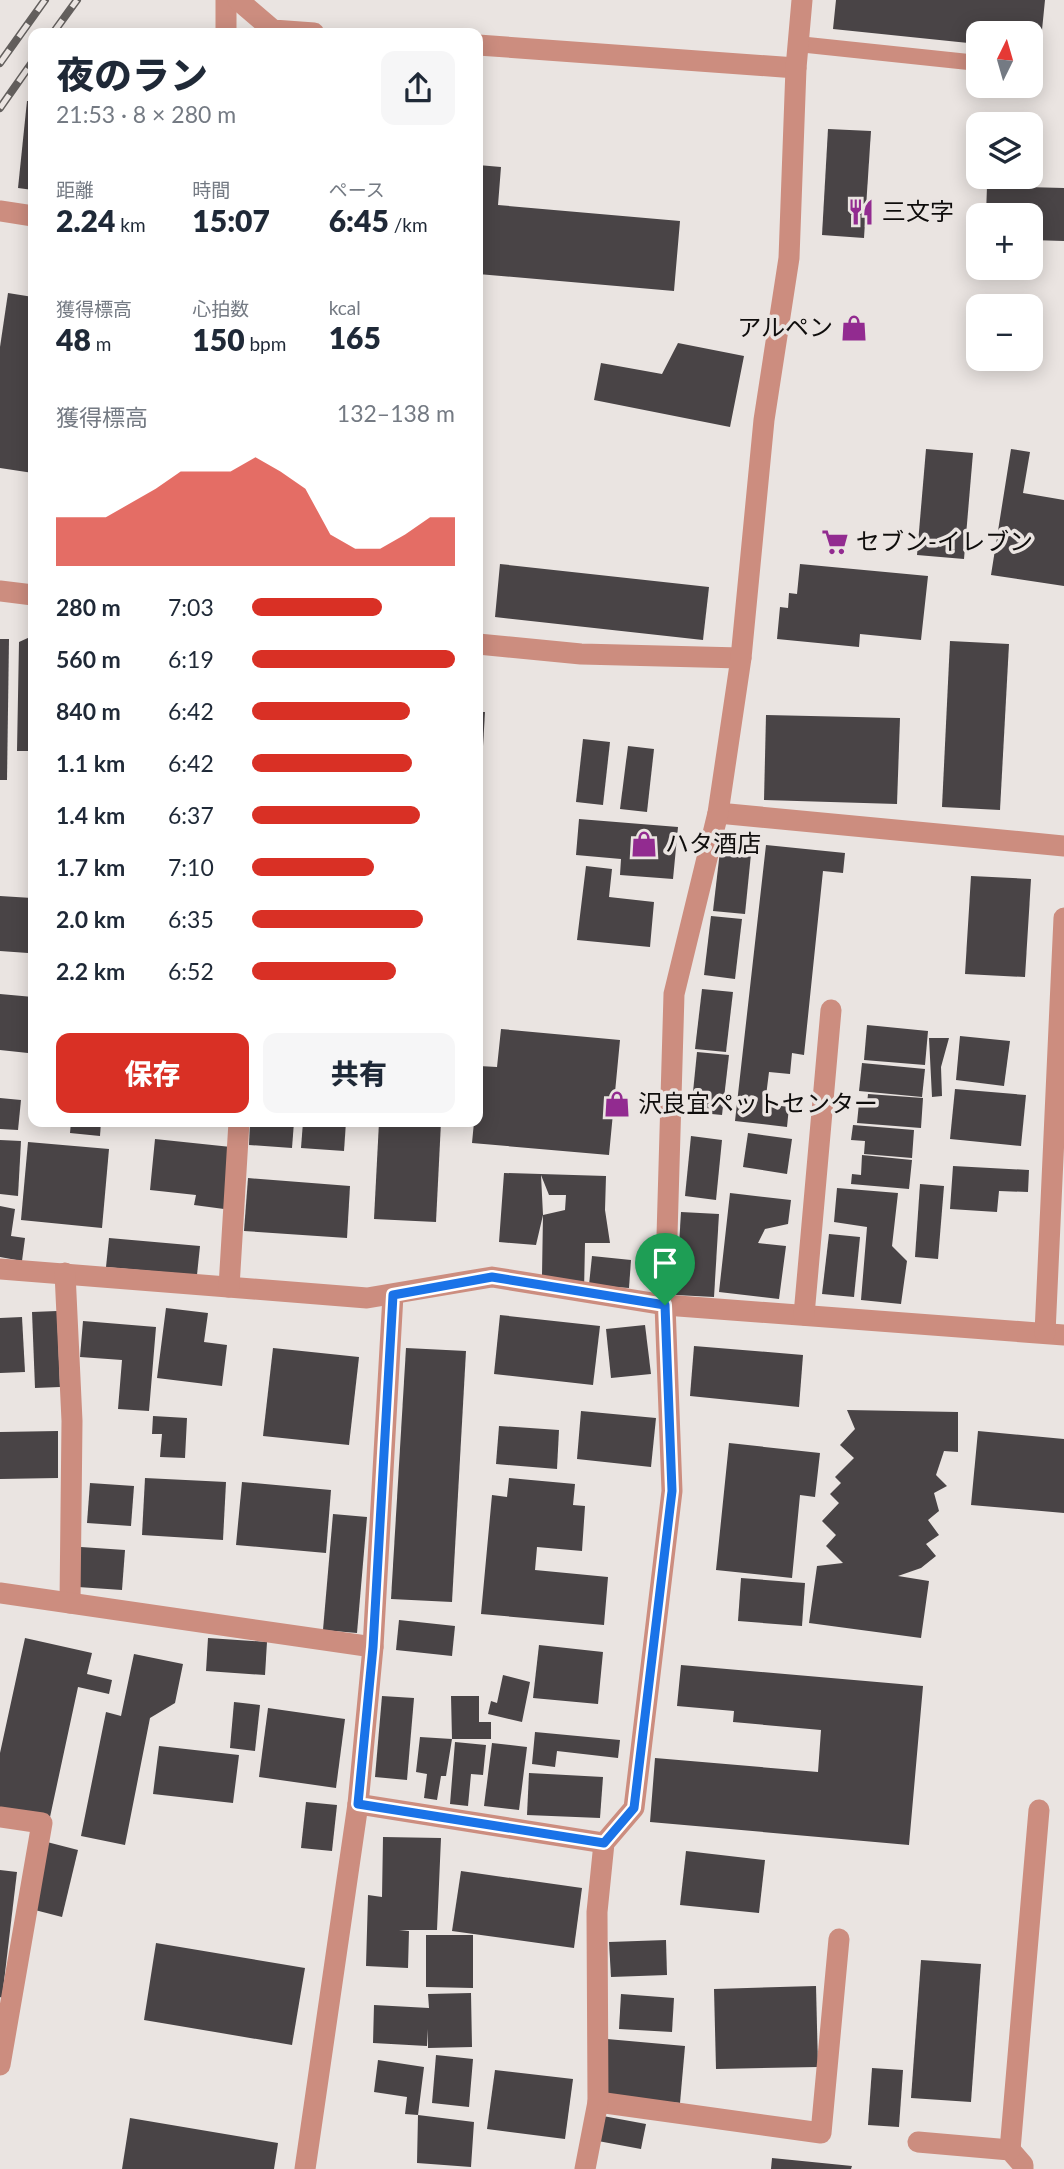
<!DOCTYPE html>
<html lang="ja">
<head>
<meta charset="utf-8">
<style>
  body { margin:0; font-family:Lato,"Noto Sans JP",sans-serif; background:#f6f6f7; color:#1f2937; height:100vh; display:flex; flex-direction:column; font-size:26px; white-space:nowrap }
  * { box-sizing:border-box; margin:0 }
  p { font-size:23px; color:#747a83 }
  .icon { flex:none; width:38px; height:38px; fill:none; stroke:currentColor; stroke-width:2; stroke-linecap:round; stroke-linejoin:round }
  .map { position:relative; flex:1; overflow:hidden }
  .side { position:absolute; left:28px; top:28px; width:455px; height:1099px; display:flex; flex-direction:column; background:#fff; border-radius:14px; box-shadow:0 4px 18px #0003 }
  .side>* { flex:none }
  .needle { width:46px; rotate:5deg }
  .buttons { position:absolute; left:966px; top:21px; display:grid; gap:14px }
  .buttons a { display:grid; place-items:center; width:77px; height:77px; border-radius:14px; background:#fff; box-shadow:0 4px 18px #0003; font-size:35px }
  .pin { position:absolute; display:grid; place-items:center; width:60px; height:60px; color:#fff; margin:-72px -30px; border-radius:50% 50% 50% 0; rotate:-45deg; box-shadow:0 0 7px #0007 }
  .pin .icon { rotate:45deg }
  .round { display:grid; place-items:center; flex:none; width:74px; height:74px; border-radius:14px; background:#f6f6f7 }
  .overview { display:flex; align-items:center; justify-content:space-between; height:119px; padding:0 28px }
  h1 { font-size:38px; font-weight:800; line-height:52px }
  .metrics { display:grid; grid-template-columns:repeat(3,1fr); gap:10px; height:119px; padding:7px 28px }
  .metrics div { display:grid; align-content:center }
  .metrics b { font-size:30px; font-weight:800 }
  .metrics small { font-size:19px; font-weight:400 }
  .metrics p { font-size:19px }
  .chart { height:196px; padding:14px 28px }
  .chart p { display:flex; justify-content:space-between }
  .chart svg { width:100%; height:126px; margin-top:7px; fill:#d93025; opacity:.7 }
  .action { display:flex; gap:14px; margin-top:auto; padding:14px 28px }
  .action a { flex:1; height:80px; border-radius:14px; background:#d93025; color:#fff; font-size:28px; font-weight:800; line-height:80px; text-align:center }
  .action a+a { background:#f6f6f7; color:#1f2937 }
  ul { padding:0 28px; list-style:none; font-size:23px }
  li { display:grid; grid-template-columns:112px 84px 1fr; align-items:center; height:52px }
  li i { height:18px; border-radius:9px; background:#d93025 }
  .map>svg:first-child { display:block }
  .building { fill:#494446; fill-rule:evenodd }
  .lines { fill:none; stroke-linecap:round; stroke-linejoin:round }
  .lane { stroke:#cc8d7f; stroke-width:16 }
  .street { stroke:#cc8d7f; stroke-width:21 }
  .rail-casing { stroke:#635f5d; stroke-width:8 }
  .rail { stroke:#eae4e1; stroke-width:5; stroke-dasharray:16; stroke-linecap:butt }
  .route-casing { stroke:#fff; stroke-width:14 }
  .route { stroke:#1a73e8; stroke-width:9 }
  .labels { text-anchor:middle; stroke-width:7; stroke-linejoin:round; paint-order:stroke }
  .poi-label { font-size:24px; fill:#0f0d0c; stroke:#eae4e1; text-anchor:start }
</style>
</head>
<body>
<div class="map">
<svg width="1064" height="2169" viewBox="0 0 1064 2169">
  <rect width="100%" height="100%" fill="#eae4e1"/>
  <g class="building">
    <path d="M836,0H1045L1040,50L1031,49V33H978V44L833,29Z"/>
    <path d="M27,101H33V190L18,188Z"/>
    <path d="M828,129L871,131L864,238L822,235Z"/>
    <path d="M478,165L501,167L498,205L680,221L674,291L478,274Z"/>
    <path d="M987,186L1064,188V241L1031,240V215H986Z"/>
    <path d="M8,293L33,297V473L0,468V347Z"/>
    <path d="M678,343L744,356L730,427L594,400L601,363L662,374Z"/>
    <path d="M926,449L973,453L964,559L917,555Z"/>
    <path d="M1011,449L1030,452L1023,493L1064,500V586L991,575Z"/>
    <path d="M500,564L709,587L703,640L495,617Z"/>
    <path d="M800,564L928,576L921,640L860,634L859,647L777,639L780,607L788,608L789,593L797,594Z"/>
    <path d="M30,637V653H33V751H17L19,642Z"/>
    <path d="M0,639H9L7,780H0Z"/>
    <path d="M950,641L1009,644L1000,810L942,807Z"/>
    <path d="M478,712H485L480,798H478Z"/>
    <path d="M766,715L900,718L897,804L764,800Z"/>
    <path d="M583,739L610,742L603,805L576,802Z"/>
    <path d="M628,746L654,749L647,812L620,809Z"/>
    <path d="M579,819L678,827L673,879L620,875L621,859L576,855Z"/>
    <path d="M766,845L845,853L843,873L823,871L804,1055L792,1053L790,1074L769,1072L765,1104L789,1107L787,1127L735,1121Z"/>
    <path d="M720,851L751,854L745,914L713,911Z"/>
    <path d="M586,866L612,869L609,897L654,902L650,947L577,940Z"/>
    <path d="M971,876L1031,879L1025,977L965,974Z"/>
    <path d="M0,896L32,898L28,953L0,951Z"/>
    <path d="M711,916L742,919L735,979L704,975Z"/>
    <path d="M702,989L733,992L726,1052L695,1049Z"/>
    <path d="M0,994L33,997L28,1053L0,1050Z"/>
    <path d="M867,1025L928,1031L925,1065L864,1060Z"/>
    <path d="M501,1029L620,1040L609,1155L472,1143L474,1122H478L479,1066L497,1067Z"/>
    <path d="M960,1036L1010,1041L1004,1086L956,1080Z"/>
    <path d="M929,1038H949L941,1067L942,1096L932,1097Z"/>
    <path d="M697,1052L729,1055L722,1115L691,1112Z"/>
    <path d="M862,1063L925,1069L922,1097L859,1091Z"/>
    <path d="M955,1089L1026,1095L1021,1146L950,1139Z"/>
    <path d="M868,1094L923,1098L921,1128L857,1123L859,1103L867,1104Z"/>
    <path d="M0,1098L21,1100L18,1130L0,1129Z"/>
    <path d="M71,1122H101L100,1136L70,1133Z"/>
    <path d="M250,1122H294L292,1148L249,1145Z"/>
    <path d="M303,1122H346L344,1151L301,1148Z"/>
    <path d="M379,1122H441L436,1222L374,1219Z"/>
    <path d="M853,1125L914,1130L912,1158L864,1154L865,1141L851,1140Z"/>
    <path d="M748,1133L792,1139L787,1174L743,1167Z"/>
    <path d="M691,1136L722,1140L716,1200L685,1196Z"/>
    <path d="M155,1139L231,1147L224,1209L194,1205L196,1195L150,1190Z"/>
    <path d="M0,1140L21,1141L18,1196L0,1194Z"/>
    <path d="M28,1142L109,1149L102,1228L21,1220Z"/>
    <path d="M862,1155L912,1160L909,1189L851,1184L852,1174L861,1175Z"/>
    <path d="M953,1166L1029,1170L1028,1192L999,1191L997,1212L950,1209Z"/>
    <path d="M504,1173L606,1176L605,1210L610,1243H585L584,1292L542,1275L543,1215L536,1245L499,1242ZM541,1175L549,1195H566L565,1210L543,1215Z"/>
    <path d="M248,1178L350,1186L347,1238L244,1231Z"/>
    <path d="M920,1184L944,1186L938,1259L915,1257Z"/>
    <path d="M837,1188L898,1193L892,1246L907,1261L901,1304L861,1300L867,1227L834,1222Z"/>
    <path d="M730,1193L791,1200L788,1224L765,1229L758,1243L786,1246L779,1299L719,1292Z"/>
    <path d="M0,1206L15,1209L11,1236L25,1238L22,1261L0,1257Z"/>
    <path d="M681,1212L719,1214L714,1297L676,1295Z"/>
    <path d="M829,1234L860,1237L854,1297L822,1294Z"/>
    <path d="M109,1238L200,1246L197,1275L106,1267Z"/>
    <path d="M592,1256L631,1260L629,1288L589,1285Z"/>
    <path d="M166,1308L208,1313L204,1342L227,1345L222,1386L157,1378Z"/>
    <path d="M57,1311L60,1387L35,1388L32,1312Z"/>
    <path d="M500,1315L600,1326L593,1385L494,1374Z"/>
    <path d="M22,1317L25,1372L0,1373V1318Z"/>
    <path d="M83,1321L156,1327L149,1411L118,1409L122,1360L80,1357Z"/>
    <path d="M645,1325L651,1374L611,1378L606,1329Z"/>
    <path d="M694,1346L803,1355L799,1407L690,1396Z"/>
    <path d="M273,1348L359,1357L349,1445L263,1436Z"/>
    <path d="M406,1348L466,1351L452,1602L391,1599Z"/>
    <path d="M847,1410L958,1412V1452L944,1451L936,1475L947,1486L934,1493L939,1511L928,1520L939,1535L926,1544L936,1556L921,1568L898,1576L929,1581L921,1638L809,1623L817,1566L843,1563L826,1546L836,1535L822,1521L839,1503L830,1494L841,1483L835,1477L854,1458L840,1445L855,1429Z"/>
    <path d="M581,1411L656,1418L651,1467L577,1459Z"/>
    <path d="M153,1416L187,1418L185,1458L160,1457L162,1434H152Z"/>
    <path d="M499,1426L559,1430L557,1469L496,1464Z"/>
    <path d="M58,1431V1478L0,1479V1432Z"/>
    <path d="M978,1431L1064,1439V1513L971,1505Z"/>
    <path d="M729,1443L820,1453L815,1497L800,1495L792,1578L716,1570Z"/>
    <path d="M145,1478L226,1482L223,1540L142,1535Z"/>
    <path d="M509,1478L575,1484L573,1505L585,1506L582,1551L537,1547L535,1570L608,1577L604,1625L481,1614L492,1495L507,1497Z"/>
    <path d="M242,1482L331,1490L326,1553L236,1545Z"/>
    <path d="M90,1483L134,1486L131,1526L87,1523Z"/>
    <path d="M333,1514L367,1517L357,1633L323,1630Z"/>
    <path d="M81,1547L125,1550L122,1590L78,1587Z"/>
    <path d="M741,1578L805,1583L802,1626L738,1621Z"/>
    <path d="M399,1620L455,1626L452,1656L396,1650Z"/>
    <path d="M25,1638L92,1653L87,1674L112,1680L109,1694L78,1687L50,1817L0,1807V1753Z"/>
    <path d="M208,1638L267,1642L265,1675L206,1671Z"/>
    <path d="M539,1645L603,1652L598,1704L533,1698Z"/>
    <path d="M134,1654L183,1664L175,1703L150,1718L125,1845L81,1836L106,1712L121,1716Z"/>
    <path d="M681,1665L923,1686L909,1845L650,1822L655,1758L818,1772L821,1730L733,1722L734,1711L677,1706Z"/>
    <path d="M503,1675L530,1682L522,1722L488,1714L491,1701L497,1703Z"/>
    <path d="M382,1696L414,1698L407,1780L375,1777Z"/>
    <path d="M451,1696H479V1722H491V1739H452Z"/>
    <path d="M234,1702L260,1705L255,1751L230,1748Z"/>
    <path d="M268,1708L345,1719L336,1788L259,1777Z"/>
    <path d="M535,1732L620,1740L618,1758L557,1751L555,1767L532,1764Z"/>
    <path d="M420,1737L452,1739L446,1776H441L437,1800L424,1798L427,1774L416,1772Z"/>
    <path d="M455,1742L486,1745L483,1775L471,1774L468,1806L450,1804Z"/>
    <path d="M492,1743L527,1747L519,1810L484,1806Z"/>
    <path d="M159,1746L239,1755L233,1803L153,1794Z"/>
    <path d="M529,1773L603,1777L600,1818L527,1815Z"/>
    <path d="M306,1802L337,1805L332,1851L301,1848Z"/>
    <path d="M383,1837L441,1838L437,1930H399L409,1931L408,1968L366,1966L368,1895L382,1897Z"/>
    <path d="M47,1842L78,1850L62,1917L31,1909Z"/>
    <path d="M686,1851L765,1860L759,1913L680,1905Z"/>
    <path d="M0,1870L17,1872L2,1998L0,1997Z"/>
    <path d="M461,1871L582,1888L574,1948L452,1931Z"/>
    <path d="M426,1935H473V1988L426,1987Z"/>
    <path d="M666,1940L667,1975L611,1977L609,1942Z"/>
    <path d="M156,1943L305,1968L292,2045L144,2020Z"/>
    <path d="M921,1960L981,1964L971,2102L911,2098Z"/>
    <path d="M816,1986L818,2067L716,2069L714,1989Z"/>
    <path d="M471,1993L472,2047L428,2048V2029L427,2046L373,2043L374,2005L429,2008L428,1994Z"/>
    <path d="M621,1994L674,1998L672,2032L619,2029Z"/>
    <path d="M607,2039L685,2046L680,2103L602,2096Z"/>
    <path d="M436,2055L473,2059L469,2107L432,2103Z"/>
    <path d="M378,2060L424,2067L418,2115L474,2122L471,2167L417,2163L418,2115L405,2114L407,2097L374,2092Z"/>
    <path d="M872,2068L903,2070L899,2127L868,2125Z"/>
    <path d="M495,2070L573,2079L565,2139L487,2129Z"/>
    <path d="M603,2116L646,2124L641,2149L598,2141Z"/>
    <path d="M130,2118L278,2143L274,2169H122Z"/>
    <path d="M772,2158L852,2166L851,2169H771Z"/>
  </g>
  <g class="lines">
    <path class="lane" d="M798,44L978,63"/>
    <g class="street">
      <path d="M226,0V33"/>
      <path d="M238,0L273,30L314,33"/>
      <path d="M478,45L796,68"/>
      <path d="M0,211L33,216"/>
      <path d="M0,591L33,595"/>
      <path d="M478,644L581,654L741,658"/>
      <path d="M718,813L1064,846"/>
      <path d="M0,1269L367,1298L492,1277L665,1305L1064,1335"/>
      <path d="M65,1273L72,1421L70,1603"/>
      <path d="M229,1287L239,1122"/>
      <path d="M804,1315L831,1010"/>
      <path d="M1045,1333L1064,918"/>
      <path d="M0,1593L373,1647"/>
      <path d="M358,1804L604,1843"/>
      <path d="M0,1817L42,1823L0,2065"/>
      <path d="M598,2102L821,2133L839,1939"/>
      <path d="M918,2142L1010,2150L1023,2165V2169"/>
      <path d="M1010,2150L1039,1810"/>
      <path d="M305,2169L358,1804L373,1647L393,1295"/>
      <path d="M585,2169L598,2102L597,1912L604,1843L634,1808L672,1491L665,1305L674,994L718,813L741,658L764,420L789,258L796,68L802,0"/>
    </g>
    <g class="rail-casing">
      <g id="rail">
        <path d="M53,33L77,0"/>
        <path d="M0,63L45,0"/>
        <path d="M0,108L33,61"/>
      </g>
    </g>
    <use href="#rail" class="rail"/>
  </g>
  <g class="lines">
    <g class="route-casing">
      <path id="route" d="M492,1277L665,1305L672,1491L634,1808L604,1843L358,1804L373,1647L393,1295Z"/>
    </g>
    <use href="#route" class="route"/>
  </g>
  <defs>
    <g id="restaurant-bare" transform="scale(2.1)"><path d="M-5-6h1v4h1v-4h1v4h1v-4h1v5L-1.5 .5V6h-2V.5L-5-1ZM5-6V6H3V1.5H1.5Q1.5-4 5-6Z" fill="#922b90" stroke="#eae4e1" stroke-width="2.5" paint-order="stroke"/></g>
    <g id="shop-bare" transform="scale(2.1)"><path d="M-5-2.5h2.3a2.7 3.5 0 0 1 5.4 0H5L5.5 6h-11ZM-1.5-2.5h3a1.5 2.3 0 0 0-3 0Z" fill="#922b90" stroke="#eae4e1" stroke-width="2.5" paint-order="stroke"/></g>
    <g id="supermarket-bare" transform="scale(2.1)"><path d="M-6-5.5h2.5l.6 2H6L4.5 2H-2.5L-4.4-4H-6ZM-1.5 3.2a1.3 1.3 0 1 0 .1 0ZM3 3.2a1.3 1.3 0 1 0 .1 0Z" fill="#922b90" stroke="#eae4e1" stroke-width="2.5" paint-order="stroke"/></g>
  </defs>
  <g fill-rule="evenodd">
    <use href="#restaurant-bare" x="861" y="212"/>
    <use href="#shop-bare" x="854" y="328"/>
    <use href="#supermarket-bare" x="835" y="542"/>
    <use href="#shop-bare" x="644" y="844"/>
    <use href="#shop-bare" x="617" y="1104"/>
  </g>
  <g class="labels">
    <g class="poi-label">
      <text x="882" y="220">三文字</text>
      <text x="833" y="336" text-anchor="end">アルペン</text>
      <text x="856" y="550">セブン-イレブン</text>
      <text x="665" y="852">ハタ酒店</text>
      <text x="638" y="1112">沢良宜ペットセンター</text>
    </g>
  </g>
</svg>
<div class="buttons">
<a><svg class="needle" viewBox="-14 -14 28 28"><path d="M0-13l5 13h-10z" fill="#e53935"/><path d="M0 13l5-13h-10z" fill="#747a83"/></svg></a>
<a><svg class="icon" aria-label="layers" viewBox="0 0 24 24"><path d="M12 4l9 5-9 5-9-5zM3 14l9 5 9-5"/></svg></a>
<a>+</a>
<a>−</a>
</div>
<div class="pin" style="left:665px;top:1305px;background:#1e9e55"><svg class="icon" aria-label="arrive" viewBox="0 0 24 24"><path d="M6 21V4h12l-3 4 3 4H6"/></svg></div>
<section class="side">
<div class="overview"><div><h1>夜のラン</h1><p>21:53 · 8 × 280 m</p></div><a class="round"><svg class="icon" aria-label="share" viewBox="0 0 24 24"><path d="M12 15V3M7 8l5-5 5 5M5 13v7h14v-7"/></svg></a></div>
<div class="metrics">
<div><p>距離</p><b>2.24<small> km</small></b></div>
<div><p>時間</p><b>15:07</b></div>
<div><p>ペース</p><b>6:45<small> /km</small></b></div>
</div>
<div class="metrics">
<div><p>獲得標高</p><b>48<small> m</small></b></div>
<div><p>心拍数</p><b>150<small> bpm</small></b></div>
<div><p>kcal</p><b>165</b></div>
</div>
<div class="chart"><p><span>獲得標高</span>132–138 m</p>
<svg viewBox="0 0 160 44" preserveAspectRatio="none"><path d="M0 44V27L10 27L20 27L30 22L40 17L50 11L60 11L70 11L80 6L90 11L100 17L110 33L120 38L130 38L140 33L150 27L160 27V44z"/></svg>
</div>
<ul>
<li><b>280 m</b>7:03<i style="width:64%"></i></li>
<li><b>560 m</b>6:19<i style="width:100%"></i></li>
<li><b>840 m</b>6:42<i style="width:78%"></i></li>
<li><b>1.1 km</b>6:42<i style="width:79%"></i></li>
<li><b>1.4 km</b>6:37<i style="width:83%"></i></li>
<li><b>1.7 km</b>7:10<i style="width:60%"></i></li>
<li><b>2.0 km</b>6:35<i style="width:84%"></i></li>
<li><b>2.2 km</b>6:52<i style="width:71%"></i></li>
</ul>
<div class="action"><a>保存</a><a>共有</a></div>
</section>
</div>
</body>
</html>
